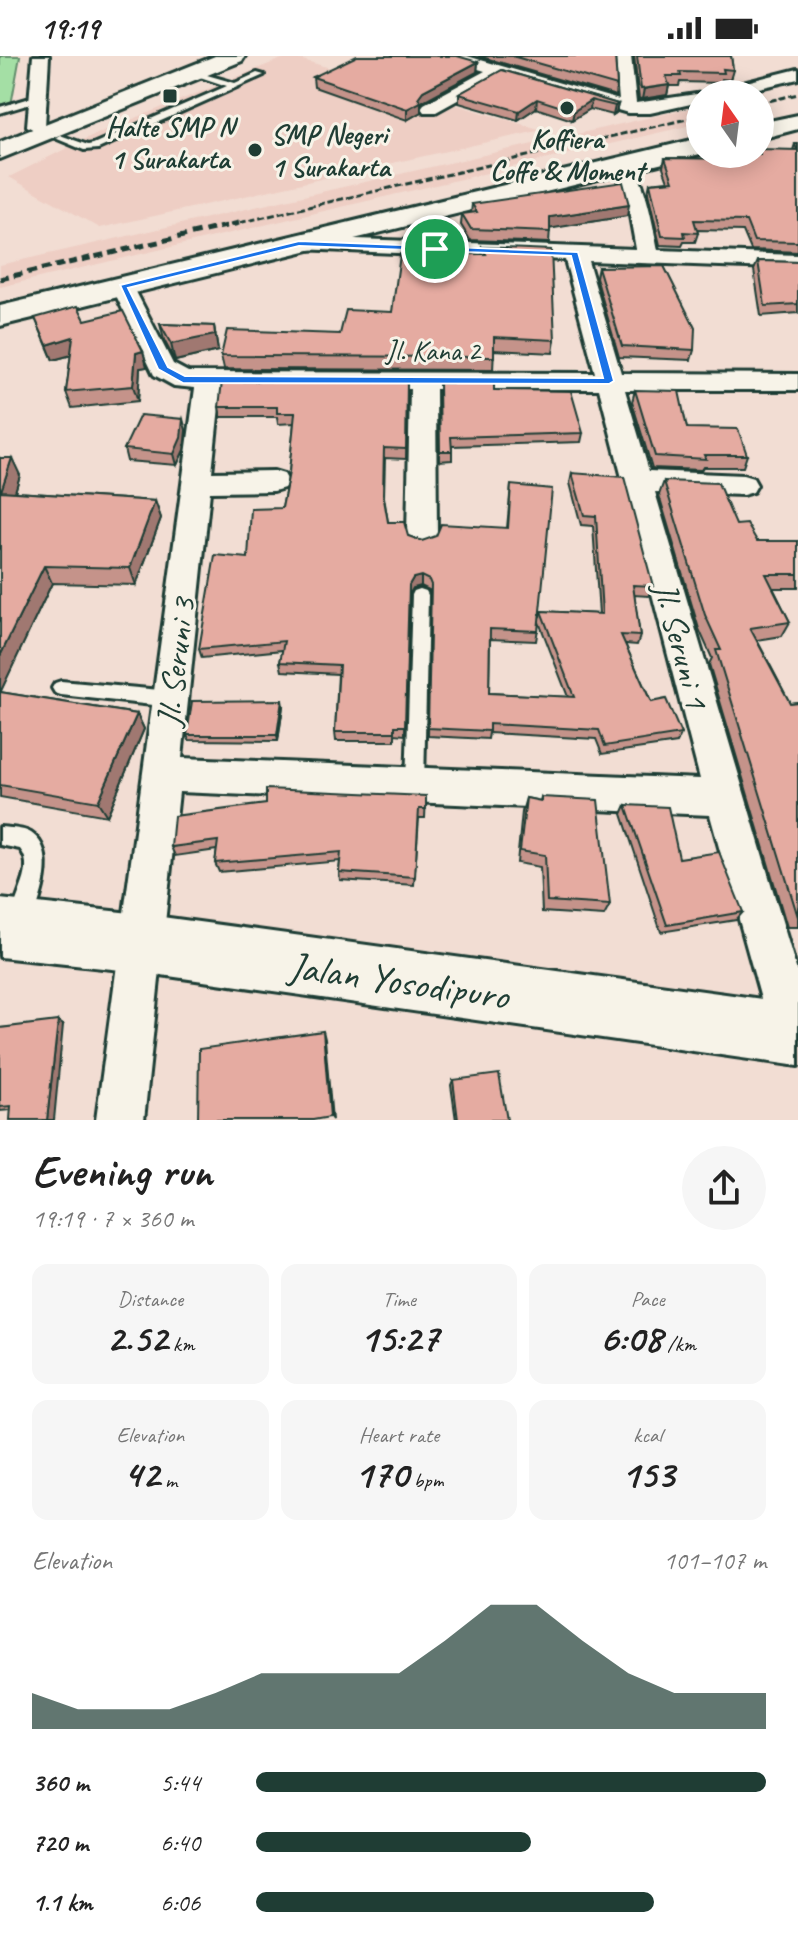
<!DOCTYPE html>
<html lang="en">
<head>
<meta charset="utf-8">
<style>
  body { margin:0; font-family:Caveat,sans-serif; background:#f6f6f6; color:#222; height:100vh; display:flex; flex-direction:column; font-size:30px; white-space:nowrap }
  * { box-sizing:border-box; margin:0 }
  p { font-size:26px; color:#767676 }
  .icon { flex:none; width:44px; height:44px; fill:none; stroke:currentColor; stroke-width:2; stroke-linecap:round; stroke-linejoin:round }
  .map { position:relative; height:1064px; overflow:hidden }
  .details { display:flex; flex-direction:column; background:#fff; flex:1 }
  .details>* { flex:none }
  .needle { width:52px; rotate:346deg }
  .controls { position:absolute; left:686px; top:24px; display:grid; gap:16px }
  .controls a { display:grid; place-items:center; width:88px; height:88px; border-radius:50%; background:#fff; box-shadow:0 4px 20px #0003; font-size:40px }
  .pin { position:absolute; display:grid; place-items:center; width:68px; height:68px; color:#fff; margin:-34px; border:4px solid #fff; border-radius:50%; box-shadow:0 2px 8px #0007 }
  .round { display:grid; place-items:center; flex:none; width:84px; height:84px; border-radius:42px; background:#f6f6f6 }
  .overview { display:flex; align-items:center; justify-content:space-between; height:136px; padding:0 32px }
  h1 { font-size:44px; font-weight:800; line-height:60px }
  .metrics { display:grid; grid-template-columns:repeat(3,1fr); gap:12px; height:136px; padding:8px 32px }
  .metrics div { display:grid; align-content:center; border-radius:16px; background:#f6f6f6; text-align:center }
  .metrics b { font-size:40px; font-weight:800 }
  .metrics small { font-size:22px; font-weight:400 }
  .metrics p { font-size:22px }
  .chart { height:224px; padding:16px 32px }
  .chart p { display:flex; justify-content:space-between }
  .chart svg { width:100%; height:144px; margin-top:8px; fill:#1f3d34; opacity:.7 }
  ul { padding:0 32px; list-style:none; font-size:26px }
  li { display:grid; grid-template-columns:128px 96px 1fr; align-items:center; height:60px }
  li i { height:20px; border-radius:10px; background:#1f3d34 }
  .status { display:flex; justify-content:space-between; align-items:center; height:56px; padding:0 40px; background:#fff; direction:ltr }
  .status svg { height:22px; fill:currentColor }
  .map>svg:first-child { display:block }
  .built { fill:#eecec4 }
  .green { fill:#a4dfa5; stroke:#628e6c; stroke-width:2 }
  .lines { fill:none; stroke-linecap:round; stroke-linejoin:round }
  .lane-casing { stroke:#1f3d34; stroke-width:6 }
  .street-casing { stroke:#1f3d34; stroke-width:6 }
  .secondary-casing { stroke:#1f3d34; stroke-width:6 }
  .lane { fill:#f7f3e8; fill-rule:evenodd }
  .street { fill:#f7f3e8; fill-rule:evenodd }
  .secondary { fill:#f7f3e8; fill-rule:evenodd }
  .rail-far1 { stroke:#1f3d34; stroke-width:3; stroke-dasharray:7 3; stroke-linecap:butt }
  .rail { stroke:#1f3d34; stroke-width:5; stroke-dasharray:9 5; stroke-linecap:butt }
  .wall { fill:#c5938a; stroke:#1f3d34; stroke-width:2; fill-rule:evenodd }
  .shaded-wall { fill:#a07871; stroke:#1f3d34; stroke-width:2 }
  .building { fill:#e5aba1; stroke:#1f3d34; stroke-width:2 }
  .route { fill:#1a73e8; stroke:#fff; stroke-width:2; fill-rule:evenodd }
  .poi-dot { fill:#1f3d34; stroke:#f7f3e8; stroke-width:3 }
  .labels { text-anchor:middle; stroke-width:6; stroke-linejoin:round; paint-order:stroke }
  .far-poi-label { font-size:28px; font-weight:bold; fill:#1f3d34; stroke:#f7f3e8 }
  .far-street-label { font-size:28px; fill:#1f3d34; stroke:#f7f3e8 }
  .street-label { font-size:34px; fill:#1f3d34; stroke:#f7f3e8 }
  .near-street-label { font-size:40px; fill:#1f3d34; stroke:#f7f3e8 }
</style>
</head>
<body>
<div class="status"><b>19:19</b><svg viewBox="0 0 49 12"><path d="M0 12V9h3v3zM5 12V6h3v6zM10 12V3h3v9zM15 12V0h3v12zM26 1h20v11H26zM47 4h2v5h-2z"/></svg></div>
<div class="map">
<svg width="798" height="1064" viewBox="0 0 798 1064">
  <rect width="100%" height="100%" fill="#f2ddd3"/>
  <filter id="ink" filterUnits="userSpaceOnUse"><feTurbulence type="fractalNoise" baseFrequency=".0125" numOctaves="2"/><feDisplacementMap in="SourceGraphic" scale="16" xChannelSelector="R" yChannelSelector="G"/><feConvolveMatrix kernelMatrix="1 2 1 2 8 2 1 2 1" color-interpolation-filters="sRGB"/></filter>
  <g filter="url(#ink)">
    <g class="built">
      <path d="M289,0L542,74L100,172L9,121L91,80Z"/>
      <path d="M700,50V67L0,231V209Z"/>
    </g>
    <path class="green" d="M0,0H20L11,49L0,51Z"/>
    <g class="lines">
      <g class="lane-casing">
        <g id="lane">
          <path d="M200,17L235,27L257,17L264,19L98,93L84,94L55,82L60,79L88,89L93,88L227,30L200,21Z"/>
          <path d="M37,40L41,43L40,45L0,57V51Z"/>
          <path d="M420,533L426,535L428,539L424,729L422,735L415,738L408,735L406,729L412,539L414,535Z"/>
          <path d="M61,625L171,635L177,638L180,643L177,648L171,651L61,639L55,637L52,632L55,627Z"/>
          <path d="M0,771C9,772 23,772 31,777C60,796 39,848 29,872L22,875L15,872C4,848 40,817 20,793L0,789Z"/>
        </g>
      </g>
      <g class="street-casing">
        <g id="street">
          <path d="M33,0H49L45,70L36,75L27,70Z"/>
          <path d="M442,0H467L619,44L615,0H631L636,47L703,37L798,13V23L733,38H700V46L650,57H628L501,20L436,56H424L421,52L424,48L485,15L444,3Z"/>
          <path d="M624,102C643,107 654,175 658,194L798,199V213L588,205L621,317L798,318V334H625L649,415L743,419L753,422L757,429L753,436L743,439L655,436L798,919V1000L794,1002L778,995L771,979L710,759L179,736L144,1064H96L195,332L174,330L154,319L112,231L115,226H131L173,308L188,316L595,317L565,204L299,193L288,187L299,181L636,193L628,149L614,108ZM221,332L410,333L407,481L411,489L422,492L433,489L437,481L436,333H599L700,723L182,702L210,436L274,435L284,432L288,425L284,418L274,415L212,416Z"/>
        </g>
      </g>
      <g class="secondary-casing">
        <g id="secondary">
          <path d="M215,0H245L242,5L0,103V86Z"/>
          <path d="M798,59V73L760,83V67Z"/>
          <path d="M700,82V98L0,270V250Z"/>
          <path d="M0,843L140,858L798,948V1010L140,916L0,901Z"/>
        </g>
      </g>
      <use href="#lane" class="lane"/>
      <use href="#street" class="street"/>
      <use href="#secondary" class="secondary"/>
      <g class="rail-far1">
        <path d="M760,47L798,38"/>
        <path d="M230,169L700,60"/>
      </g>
      <path class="rail" d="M0,223L239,167"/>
    </g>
    <g class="wall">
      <path d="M478,0H615L617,30L616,40Z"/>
      <path d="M634,0H731L733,14L730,24L722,23L721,27L680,26L679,30H669L667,39L639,43Z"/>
      <path d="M478,6L477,16L423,45L421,48V56L407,64L314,31L313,21Z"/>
      <path d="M502,14L618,48L616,57L613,59L590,53L572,64L536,52L518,64L459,47V38Z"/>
      <path d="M795,88H798V196L751,194L743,175L697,174L698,177L695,186H684L682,190L660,189L648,137L650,127L668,125L663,111L665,102L730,103V98H760L793,94Z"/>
      <path d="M472,148L627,160L550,172L549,187L470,184L461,169L462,158L471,157Z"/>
      <path d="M482,191L555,284L553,297L494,294L493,314L224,313L221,300L340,278L392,256L482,198Z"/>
      <path d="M758,205L798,206V257L761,260L754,214Z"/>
      <path d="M598,211L694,294L691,304L619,301L596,221Z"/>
      <path d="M35,262L85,264L143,295L147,311L140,312L138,345L72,352L66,336L71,299L53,304Z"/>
      <path d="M160,268L214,270L218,295L175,305L164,284Z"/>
      <path d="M407,326L406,403L385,402L384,441L388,466L408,480L422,485L507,472L511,429L540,561L541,555L599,558L593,470L581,469L570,427L572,417L653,530L649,540L634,539L640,580L637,589L625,588L651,646L681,678L677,687L602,698L596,683L489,677L488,683L428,680L431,539L429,534L421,530L413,532L409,539L405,679L395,678V685H336L335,676L338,618L282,615L280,606L283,594L202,602L199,593L248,502L282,452L289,416L294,367L278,368L277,361H221L219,351ZM539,566L568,641L489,637L490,583L536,585Z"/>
      <path d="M494,334L583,377L581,386L452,390V404L439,405V336Z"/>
      <path d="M635,334L687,372L747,399L743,411H703L701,414L652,412L632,346Z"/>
      <path d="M186,374L184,394L177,409L127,405L124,393Z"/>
      <path d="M0,402L20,419L15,436L155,445L161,462L136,529L52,527L0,636L137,658L144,673L107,760L0,741Z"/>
      <path d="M664,425L736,469L757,485H798V532H773L790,566L782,580L757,584L790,647L798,646V871H787L709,608L712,602L699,573L659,439Z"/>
      <path d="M283,650L278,685L189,684L187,679Z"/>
      <path d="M426,740L425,762H419L414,829L340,824L339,816L340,805L219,816L215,807L217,794L175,800L171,791Z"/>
      <path d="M541,741L610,849L604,860L542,856L540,811L517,807L522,756L526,742L540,745Z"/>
      <path d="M626,749L679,802L743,856L736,864L661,876L622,758Z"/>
      <path d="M63,969L11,1054L0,1055V972Z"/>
      <path d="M453,1024L507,1064H456L451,1029Z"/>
    </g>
    <g class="shaded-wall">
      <path d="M478,6L477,16L423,45L421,48V56L407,64V53L423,35Z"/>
      <path d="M669,29L667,39L642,43L644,33Z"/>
      <path d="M537,43L536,52L518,64L519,55Z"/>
      <path d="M591,44L590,53L572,64L574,55Z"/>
      <path d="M618,48L616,57L613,59L615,50Z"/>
      <path d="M629,149L627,160L548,173L550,161Z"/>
      <path d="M214,270L218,295L175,305L171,288Z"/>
      <path d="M73,281L79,297L53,304L47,289Z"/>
      <path d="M143,295L147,311L140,312L138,345L133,330L136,297Z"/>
      <path d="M183,363L186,374L184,394L177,409L174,398Z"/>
      <path d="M12,402L20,419L10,452L1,435Z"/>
      <path d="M155,445L161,462L136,529L130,512Z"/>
      <path d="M44,510L52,527L0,637V600Z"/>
      <path d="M421,520V530L413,532L409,539L405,679L409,529L413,522Z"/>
      <path d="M282,644L283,650L278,685L277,679Z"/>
      <path d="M137,658L144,673L107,760L98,746Z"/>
      <path d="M58,965L63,969L54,1064H47Z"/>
      <path d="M323,975L325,983L332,1064L330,1061Z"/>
    </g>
    <g class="building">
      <path d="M357,0H457L478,6L423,35L418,42L421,46L407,53L313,21Z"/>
      <path d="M512,0H615L617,30Z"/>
      <path d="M637,0H731L733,14L723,13L724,17L680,16L681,20H666L669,29L641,33Z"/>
      <path d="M502,14L618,48L615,50L591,44L574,55L537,43L519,55L459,38Z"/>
      <path d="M795,88H798V186L754,185L746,165L694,164L698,177L684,176L685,181L662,180L650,127L673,125L665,102L736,103L734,98H760V93L797,94Z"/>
      <path d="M623,126L629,149L550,161V176L471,173L462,158L477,156L472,148Z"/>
      <path d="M482,191L551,194L555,284L494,281V301L221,300L227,274L340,278L346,254L392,256L400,199L486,198Z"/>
      <path d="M758,205L798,206V248L765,250Z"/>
      <path d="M664,210L695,272L694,294L622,290L598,211Z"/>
      <path d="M78,250L85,264L123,255L143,295L136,297L133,330L66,336L73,281L47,289L35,262Z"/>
      <path d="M160,268L214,270L215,279L171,288Z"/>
      <path d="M222,325L407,326L406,393L384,392L383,438L388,466H404L408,480L422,485L436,480L441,468L508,472L511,429L552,433L538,575L490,573L489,637L574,641L541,555L602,558L596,460L584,459L572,417L624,421L653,530L633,529L640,580L621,579L651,646L666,643L681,678L605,690L599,674L489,668V675L428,672L431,529L429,524L421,520L413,522L409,529L405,670H395V676H335L339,609L280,606L284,585L199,593L215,499L248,502L251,453L282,452L289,416L295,357H277V351H219Z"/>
      <path d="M439,327H494V334L571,335L583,377L451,381L452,395H440Z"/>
      <path d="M635,334L679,335L687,372L738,373L747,399H704L706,403L655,400Z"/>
      <path d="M140,359L183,363L181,382L174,398L124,393Z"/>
      <path d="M0,402H12L1,435L155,445L130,512L44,510L0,600Z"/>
      <path d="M664,425L718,427L736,469L747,468L757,485H798V518H766L790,566L750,572L790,647L798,646V861L716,594H721L705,559Z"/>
      <path d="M0,636L137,658L98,746L0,729Z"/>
      <path d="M282,644L277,679H187L192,645Z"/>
      <path d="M266,733L426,740V753H419L415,821L339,816L341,796L215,807L218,785L171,791L174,760L266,748Z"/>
      <path d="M541,741L598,744L610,849L547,845L545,799L520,795L526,742L541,745Z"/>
      <path d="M626,749L668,751L679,802L719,796L743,856L667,869Z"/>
      <path d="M58,965L47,1064H10L11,1050L0,1051V972Z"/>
      <path d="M323,975L330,1061L313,1064H198L199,993Z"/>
      <path d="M499,1018L507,1064H458L453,1024Z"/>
    </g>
  </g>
  <path class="route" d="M299,185L578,196L614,325L609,328L183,327L158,313L120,229ZM299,190L571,200L603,322L185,320L168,311L128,232Z"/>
  <g class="poi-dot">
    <rect x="162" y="32" width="16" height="16" rx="4"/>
    <circle cx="567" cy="52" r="8"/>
    <circle cx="255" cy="94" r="8"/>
  </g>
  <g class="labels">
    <g class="far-poi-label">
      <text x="170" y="80">Halte SMP N<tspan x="170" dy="32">1 Surakarta</tspan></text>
      <text x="271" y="88" text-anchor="start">SMP Negeri<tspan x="271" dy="32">1 Surakarta</tspan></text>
      <text x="567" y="92">Koffiera<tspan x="567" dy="32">Coffe &amp; Moment</tspan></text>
    </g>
    <g class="far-street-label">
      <text x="433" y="304">Jl. Kana 2</text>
    </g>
    <g class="street-label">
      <text transform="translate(682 589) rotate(75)" y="12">Jl. Seruni 1</text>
      <text transform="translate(175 606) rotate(-83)" y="12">Jl. Seruni 3</text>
    </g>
    <g class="near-street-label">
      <text transform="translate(399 924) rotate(8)" y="14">Jalan Yosodipuro</text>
    </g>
  </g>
</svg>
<div class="controls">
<a><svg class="needle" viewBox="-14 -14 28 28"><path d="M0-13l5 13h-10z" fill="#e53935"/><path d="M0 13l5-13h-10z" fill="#767676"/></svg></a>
</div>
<div class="pin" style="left:435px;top:193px;background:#1e9e55"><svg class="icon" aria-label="arrive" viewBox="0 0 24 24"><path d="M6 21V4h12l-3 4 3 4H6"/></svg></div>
</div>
<section class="details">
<div class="overview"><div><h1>Evening run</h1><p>19:19 · 7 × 360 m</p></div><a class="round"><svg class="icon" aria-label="share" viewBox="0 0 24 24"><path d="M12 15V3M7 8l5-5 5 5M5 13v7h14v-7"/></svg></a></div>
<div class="metrics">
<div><p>Distance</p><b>2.52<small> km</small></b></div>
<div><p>Time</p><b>15:27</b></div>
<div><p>Pace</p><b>6:08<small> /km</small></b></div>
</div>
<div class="metrics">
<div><p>Elevation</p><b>42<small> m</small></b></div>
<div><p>Heart rate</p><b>170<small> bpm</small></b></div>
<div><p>kcal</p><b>153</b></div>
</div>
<div class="chart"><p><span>Elevation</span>101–107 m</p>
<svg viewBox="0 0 160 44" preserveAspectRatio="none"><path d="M0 44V33L10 38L20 38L30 38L40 33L50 27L60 27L70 27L80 27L90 17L100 6L110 6L120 17L130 27L140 33L150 33L160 33V44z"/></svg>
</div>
<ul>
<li><b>360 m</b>5:44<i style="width:100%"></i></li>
<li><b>720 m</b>6:40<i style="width:54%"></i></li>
<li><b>1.1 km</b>6:06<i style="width:78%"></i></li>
</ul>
</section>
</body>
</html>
